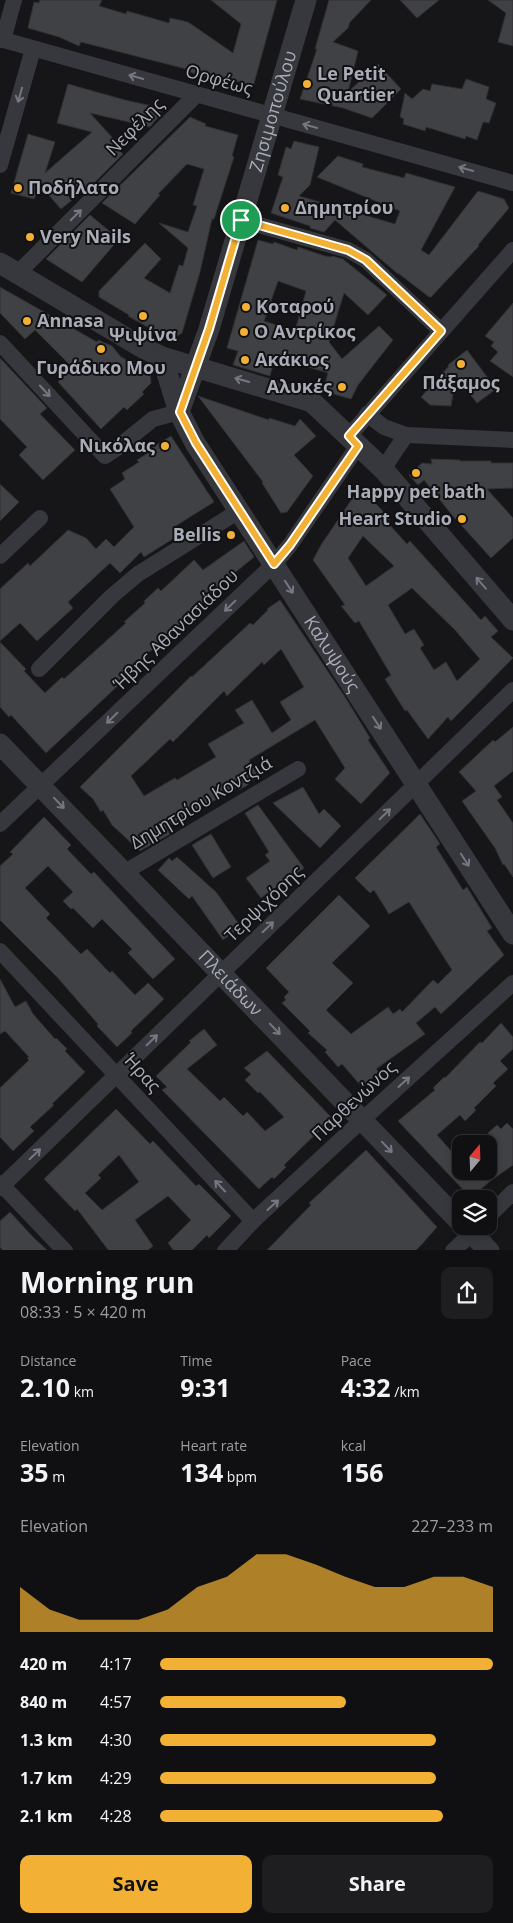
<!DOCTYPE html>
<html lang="en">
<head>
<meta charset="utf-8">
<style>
  body { margin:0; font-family:"Open Sans",sans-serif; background:#1e1e20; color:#f1f3f6; height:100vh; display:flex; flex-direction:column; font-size:19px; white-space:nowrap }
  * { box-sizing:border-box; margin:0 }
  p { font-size:16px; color:#9c9d9f }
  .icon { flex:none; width:28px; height:28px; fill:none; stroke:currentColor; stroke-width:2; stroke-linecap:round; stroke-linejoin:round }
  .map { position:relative; height:1250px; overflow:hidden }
  .details { display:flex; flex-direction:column; background:#101012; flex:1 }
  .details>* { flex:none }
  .needle { width:32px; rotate:19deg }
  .tools { position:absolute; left:452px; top:1135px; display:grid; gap:10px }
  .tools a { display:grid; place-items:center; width:45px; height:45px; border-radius:10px; background:#101012; box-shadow:0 2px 8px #0003,0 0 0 1px #303032; font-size:25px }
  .pin { position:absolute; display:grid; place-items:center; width:42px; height:42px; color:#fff; margin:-21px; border:2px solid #fff; border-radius:50%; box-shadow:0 1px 5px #0007 }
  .round { display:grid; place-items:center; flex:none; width:52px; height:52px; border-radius:10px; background:#1e1e20 }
  .headline { display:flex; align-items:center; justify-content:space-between; height:85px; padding:0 20px }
  h1 { font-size:28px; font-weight:700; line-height:38px }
  .stats { display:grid; grid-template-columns:repeat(3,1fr); gap:8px; height:85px; padding:5px 20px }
  .stats div { display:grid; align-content:center }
  .stats b { font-size:25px; font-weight:700 }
  .stats small { font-size:14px; font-weight:400 }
  .stats p { font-size:14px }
  .chart { height:140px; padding:10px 20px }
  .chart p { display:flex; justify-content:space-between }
  .chart svg { width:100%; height:90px; margin-top:5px; fill:#f2b134; opacity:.7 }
  .action { display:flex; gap:10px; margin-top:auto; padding:10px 20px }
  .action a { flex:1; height:58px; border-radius:10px; background:#f2b134; color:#111; font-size:20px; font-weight:700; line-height:58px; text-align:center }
  .action a+a { background:#1e1e20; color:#f1f3f6 }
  ul { padding:0 20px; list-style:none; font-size:16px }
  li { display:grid; grid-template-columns:80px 60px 1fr; align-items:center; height:38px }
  li i { height:12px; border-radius:6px; background:#f2b134 }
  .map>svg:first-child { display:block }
  .building { fill:#404145; stroke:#303034; fill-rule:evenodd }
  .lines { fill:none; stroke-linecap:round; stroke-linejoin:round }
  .minor { stroke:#37383d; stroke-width:16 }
  .tertiary { stroke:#37383d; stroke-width:21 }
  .oneway { stroke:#757881 }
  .route-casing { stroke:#fff; stroke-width:10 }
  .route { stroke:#f2b134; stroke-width:6 }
  .poi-dot { fill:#f2b134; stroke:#111113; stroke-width:2 }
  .labels { text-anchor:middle; stroke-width:4; stroke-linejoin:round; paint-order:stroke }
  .poi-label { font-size:18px; font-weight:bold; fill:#a8adb8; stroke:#111113; text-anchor:start }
  .street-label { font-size:18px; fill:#a8adb8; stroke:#111113 }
</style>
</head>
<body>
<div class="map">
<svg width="513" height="1251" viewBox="0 0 513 1251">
  <rect width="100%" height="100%" fill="#161618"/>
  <g class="building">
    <path d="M40,0H102L99,6L126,14L127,11L169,23L170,18L188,22L233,53L241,24L211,0H277L253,87L237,81L234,85L186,71V69L81,42L79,46L59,37L28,28L34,2L39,3Z"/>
    <path d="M329,0H371L350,22L348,28L333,42L358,51L348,92L378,64L401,89L372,118L343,108L300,99L317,49H315Z"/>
    <path d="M400,0H439L417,18Z"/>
    <path d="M488,0H513V46L498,42L506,13Z"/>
    <path d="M466,79L489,87L486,99L496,103L489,123L483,122L477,140L466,136L465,139L426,127L425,131L403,124L404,119L400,117L405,93L412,99L423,89L430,91L432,84L462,89Z"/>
    <path d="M68,84L125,100L161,108L159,116L150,127L90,113L119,145L116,147L123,154L85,192L73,184L66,194L72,200L61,209L41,186L34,199L11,193L28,134L55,142L45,173L92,132L57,123Z"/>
    <path d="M190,117L206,124L205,126L238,135L232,156L234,157L214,219H212L200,272L182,333L171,340L128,316L129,315L99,297V291L145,243L161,259L144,278L170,293L179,265L183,266L188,248L159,223L188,232L197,206L193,205L204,169L187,164L158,194L160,195L135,224L102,203Z"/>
    <path d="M294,141L319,147L310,185L299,196L395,224L400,211L317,177L338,156L363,164L362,167L404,178L406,173L455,187L421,250L429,255L478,191L504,199L509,208L478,245L479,246L431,297H429L398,273V274L335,220L324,232L310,228V226L271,213L283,177L278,175L286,147L291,149Z"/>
    <path d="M90,215L119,239L82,282L46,259Z"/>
    <path d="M258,240L273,244L274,242L297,250L298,247L325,256L331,257L332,256L343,259L387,295L368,315L344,293L329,342L342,359L379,326L393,340L358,385L351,399L323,391L328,373L275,357L270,376L233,365L238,351L227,348ZM278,281L306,291L295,331L264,321Z"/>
    <path d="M0,287L97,342L98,340L112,346L121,357L150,371L151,383L142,392L144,394L127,410L124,407L101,429L58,382L73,368L35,330L25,339L0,313Z"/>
    <path d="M513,303V377L490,361L498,352L491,346L494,342L485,336Z"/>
    <path d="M467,350L496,389L477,403L456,376L451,406L430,405L421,397L449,366L448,365Z"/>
    <path d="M0,358L47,408L40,414L75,450L43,480L19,455L27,447L0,419Z"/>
    <path d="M198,396L269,420V418L295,426L300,419L316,436L294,455L313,476L287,512L281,513L262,483L263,482Z"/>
    <path d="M171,436L214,502L174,527L179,535L144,557L141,552L120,573L110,563L68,602L73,608L37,641L20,623L0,641V589L28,563L30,566L68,530L86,538L96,549L106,539L114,547L134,527L110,489L125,479L122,473L139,462L137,460L151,451L150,449Z"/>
    <path d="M431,459L460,460V461H491V463H513V488L487,489L513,518V538L491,558L452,515L424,480L418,485L409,475L422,463L432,464Z"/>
    <path d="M0,484L19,502L0,521Z"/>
    <path d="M356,493H366L390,519L387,522L407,544L410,541L481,620L485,616L498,631L491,637L513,658L463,709L451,721L448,717L428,739L407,710L405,711L385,679L391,675L359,621L355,623L341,606L345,605L313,560L321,545ZM363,536L394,566L366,586L348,558ZM412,588L455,630L480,659L457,681L446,662L434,670L420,648L424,645L414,629L405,634L388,605Z"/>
    <path d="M244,541L254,557L226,580L152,651L151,650L124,676L126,678L46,753L11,715L9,717L0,707V642L26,669L24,671L45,693L62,677L64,679L126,623L124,622L145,603L144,601L158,588L161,591L194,560L203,570Z"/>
    <path d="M280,600L345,697L370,738L368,740L390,773L361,804L335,779L345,768L315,720L249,760L258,776L246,786L239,790L238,787L166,828L170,834L140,851L112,825L103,810L101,812L93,799L80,787L191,676L192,677L250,623L253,625L268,610L267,609ZM281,649L304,687L280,702L291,720L272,733L252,700L235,710L244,723L208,744L216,757L177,780L175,778L144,796L131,776L170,739L173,742L224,691L227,696L262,662L264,665Z"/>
    <path d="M513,727V771L494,786L502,797L497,800L513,823V877L504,864L503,865L495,848L462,801L476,791L459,772L493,740L495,742Z"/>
    <path d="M303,787L319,814L324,809L341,826L320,848L273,803Z"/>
    <path d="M258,805L304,868L261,898L246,878L270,861L265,855L269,852L245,813Z"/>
    <path d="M420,814L440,844L436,847L463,890L467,887L492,928L487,931L504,955L441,1014L435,1007L416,1023L425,1034L376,1069L379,1072L362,1087L342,1064L338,1067L325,1052L327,1050L308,1033L310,1031L282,1003L286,1000L284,997L289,992L266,968L339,895L370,926L332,963L353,983L326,1010L351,1034L388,1007L393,1014L400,1009L402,1012L433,980L438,984L452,970L409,902L389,914L374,890L370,893L355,878Z"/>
    <path d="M44,817L71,845L67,849L91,874L94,872L175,959L153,979L128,953L132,949L102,919L93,928L73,908L71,909L63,901L73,892L48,866L25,888L50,914L46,918L81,954L87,949L110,973L112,971L135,995L148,983L164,999L131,1031L132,1033L117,1047L97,1026L98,1024L57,977L0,920V866L13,854L10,852Z"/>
    <path d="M211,834L231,867L213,878L192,845Z"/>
    <path d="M177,857L216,892L241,927L223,940L192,896L189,899L158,870L169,858L172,861Z"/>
    <path d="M0,979L15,1007L26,1001L33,1014L55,1039L56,1038L67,1049L65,1051L85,1072L52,1104L54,1105L30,1127L34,1131L13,1151L0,1137V1088L29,1060L27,1058L29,1057L5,1031L0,1034Z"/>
    <path d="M501,1023L513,1037V1049L500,1061L508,1069L493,1083L496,1086L474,1108L476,1110L465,1121L460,1115L437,1135L461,1162V1171H489V1148L497,1143L488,1133L497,1125L501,1129L507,1123L513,1129V1165L489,1182L471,1198L398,1121L435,1090L433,1088L444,1077L445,1078L480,1042L482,1043Z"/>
    <path d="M204,1029L217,1045L187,1069L220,1101L224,1097L243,1116L247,1112L265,1131L284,1117L260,1092L258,1093L245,1080L251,1074L244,1068L267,1051L332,1118L284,1165L286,1167L274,1179L272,1177L259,1189L162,1090L167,1087L156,1076L191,1042L189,1041Z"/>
    <path d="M116,1109L150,1144L153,1141L196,1186L199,1184L231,1216L209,1238L207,1235L191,1251H174L168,1243L191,1220L168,1196L135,1220L153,1246L147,1251H109L77,1209L75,1211L44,1179ZM119,1155L139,1182L102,1210L85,1193L101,1178L98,1175Z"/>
    <path d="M366,1150L437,1227L423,1243L415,1251H266L311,1205L309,1203Z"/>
    <path d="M10,1212L33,1237L48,1251H3L0,1247V1221Z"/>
  </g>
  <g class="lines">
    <g class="minor">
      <path d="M0,39L513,183"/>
      <path d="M3,40L14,0"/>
      <path d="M0,165L33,49"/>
      <path d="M241,220L348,250L366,260L441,331"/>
      <path d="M17,274L197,94"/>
      <path d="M0,343L105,456L117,448L153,419L179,412"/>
      <path d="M367,414L384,427L406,435L513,440"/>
      <path d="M349,436L513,250"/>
      <path d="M383,469L406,435"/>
      <path d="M0,556L40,518"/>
      <path d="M39,669L112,596L138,574L239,511"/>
      <path d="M0,824L274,564L290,545L358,446"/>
      <path d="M125,872L298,769"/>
      <path d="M0,951L253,1221"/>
      <path d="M0,1183L65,1251"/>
      <path d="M0,1188L513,690"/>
      <path d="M489,1216L513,1192"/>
      <path d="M225,1251L253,1221L361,1121L513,983"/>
      <path d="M453,1251L479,1226"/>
    </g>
    <g class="tertiary">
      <path d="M0,263L143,348L162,357L312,402L383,469L513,620"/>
      <path id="s1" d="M162,357L179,412L195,443L513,934"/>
      <path id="s2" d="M179,412L209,329L306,0"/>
      <path id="s3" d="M0,744L461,1223"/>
      <path d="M465,1226L489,1251"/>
    </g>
  </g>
  <defs><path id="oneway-shaft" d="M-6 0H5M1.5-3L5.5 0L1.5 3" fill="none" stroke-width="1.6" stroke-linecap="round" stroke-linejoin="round" transform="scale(1.25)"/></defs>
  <g class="oneway">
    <use href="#oneway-shaft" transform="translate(136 77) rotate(-164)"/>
    <use href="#oneway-shaft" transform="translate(20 95) rotate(106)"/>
    <use href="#oneway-shaft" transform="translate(310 126) rotate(-164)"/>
    <use href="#oneway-shaft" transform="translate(466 169) rotate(-164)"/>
    <use href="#oneway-shaft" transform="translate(76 215) rotate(-45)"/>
    <use href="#oneway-shaft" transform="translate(242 380) rotate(-164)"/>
    <use href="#oneway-shaft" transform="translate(45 391) rotate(47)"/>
    <use href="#oneway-shaft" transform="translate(481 583) rotate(-131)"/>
    <use href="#oneway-shaft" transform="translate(289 587) rotate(57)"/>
    <use href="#oneway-shaft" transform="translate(230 606) rotate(136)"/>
    <use href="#oneway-shaft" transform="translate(112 718) rotate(136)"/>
    <use href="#oneway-shaft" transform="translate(377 723) rotate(57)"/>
    <use href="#oneway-shaft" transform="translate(59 803) rotate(46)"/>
    <use href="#oneway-shaft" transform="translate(385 814) rotate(-44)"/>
    <use href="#oneway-shaft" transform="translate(465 860) rotate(57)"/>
    <use href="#oneway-shaft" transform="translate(268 927) rotate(-44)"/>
    <use href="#oneway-shaft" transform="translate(275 1029) rotate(46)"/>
    <use href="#oneway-shaft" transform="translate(152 1040) rotate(-44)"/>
    <use href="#oneway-shaft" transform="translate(404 1082) rotate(-42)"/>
    <use href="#oneway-shaft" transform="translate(387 1147) rotate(46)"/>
    <use href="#oneway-shaft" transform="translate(35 1154) rotate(-44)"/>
    <use href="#oneway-shaft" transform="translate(220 1186) rotate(-133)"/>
    <use href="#oneway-shaft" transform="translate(273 1205) rotate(-42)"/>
  </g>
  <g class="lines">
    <g class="route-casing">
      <path id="route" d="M241,220L348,250L366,260L441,331L349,436L358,446L290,545L274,564L196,443L180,412L209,329Z"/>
    </g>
    <use href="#route" class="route"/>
  </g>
  <g class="poi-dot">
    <circle cx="307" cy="84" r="5"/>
    <circle cx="18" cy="188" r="5"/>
    <circle cx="285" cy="208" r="5"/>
    <circle cx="30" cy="237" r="5"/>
    <circle cx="246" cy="307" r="5"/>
    <circle cx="143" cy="316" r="5"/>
    <circle cx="27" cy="321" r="5"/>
    <circle cx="244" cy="332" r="5"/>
    <circle cx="101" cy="349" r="5"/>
    <circle cx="245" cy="360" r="5"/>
    <circle cx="461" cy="364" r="5"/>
    <circle cx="342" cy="387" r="5"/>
    <circle cx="165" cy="446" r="5"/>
    <circle cx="416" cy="473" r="5"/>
    <circle cx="462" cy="519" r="5"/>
    <circle cx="231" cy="535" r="5"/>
  </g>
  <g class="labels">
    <g class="poi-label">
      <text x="317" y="80">Le Petit<tspan x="317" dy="21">Quartier</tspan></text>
      <text x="28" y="194">Ποδήλατο</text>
      <text x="295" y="214">Δημητρίου</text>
      <text x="40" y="243">Very Nails</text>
      <text x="256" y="313">Κοταρού</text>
      <text x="37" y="327">Annasa</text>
      <text x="254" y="338">Ο Αντρίκος</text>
      <text x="143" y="341" text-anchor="middle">Ψιψίνα</text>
      <text x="255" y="366">Ακάκιος</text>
      <text x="101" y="374" text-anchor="middle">Γυράδικο Μου</text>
      <text x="461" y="389" text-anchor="middle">Πάξαμος</text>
      <text x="332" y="393" text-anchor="end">Αλυκές</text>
      <text x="155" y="452" text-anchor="end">Νικόλας</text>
      <text x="416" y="498" text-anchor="middle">Happy pet bath</text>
      <text x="452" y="525" text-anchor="end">Heart Studio</text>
      <text x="221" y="541" text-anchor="end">Bellis</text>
    </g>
    <g class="street-label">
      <text transform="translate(219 80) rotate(16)" y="6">Ορφέως</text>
      <text dy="6" stroke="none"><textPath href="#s2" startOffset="315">Ζησιμοπούλου</textPath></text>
      <text transform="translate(135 127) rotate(-45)" y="6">Νεφέλης</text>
      <text transform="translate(176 630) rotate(-44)" y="6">Ήβης Αθανασιάδου</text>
      <text dy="6" stroke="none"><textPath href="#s1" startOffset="344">Καλυψούς</textPath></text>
      <text transform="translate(201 803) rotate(-31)" y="6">Δημητρίου Κοντζιά</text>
      <text transform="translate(264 904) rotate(-44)" y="6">Τερψιχόρης</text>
      <text dy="6" stroke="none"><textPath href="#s3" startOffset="332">Πλειάδων</textPath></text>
      <text transform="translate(142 1073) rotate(48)" y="6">Ήρας</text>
      <text transform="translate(354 1101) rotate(-43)" y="6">Παρθενώνος</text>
    </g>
  </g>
</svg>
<div class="tools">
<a><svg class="needle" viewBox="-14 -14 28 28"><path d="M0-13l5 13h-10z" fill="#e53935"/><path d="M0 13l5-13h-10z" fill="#9c9d9f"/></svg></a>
<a><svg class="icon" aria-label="layers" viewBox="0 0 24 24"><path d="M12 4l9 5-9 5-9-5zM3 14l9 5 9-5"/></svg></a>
</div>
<div class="pin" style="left:241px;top:220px;background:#1e9e55"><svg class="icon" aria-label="arrive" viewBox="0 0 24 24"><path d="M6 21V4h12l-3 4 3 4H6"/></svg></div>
</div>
<section class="details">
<div class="headline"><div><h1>Morning run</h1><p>08:33 · 5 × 420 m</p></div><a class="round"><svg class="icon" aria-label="share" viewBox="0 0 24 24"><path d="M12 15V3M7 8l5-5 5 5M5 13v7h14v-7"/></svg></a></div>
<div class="stats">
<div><p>Distance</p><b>2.10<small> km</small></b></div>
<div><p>Time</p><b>9:31</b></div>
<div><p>Pace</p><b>4:32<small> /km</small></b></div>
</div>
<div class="stats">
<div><p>Elevation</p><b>35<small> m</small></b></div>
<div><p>Heart rate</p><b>134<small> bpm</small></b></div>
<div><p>kcal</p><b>156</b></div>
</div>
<div class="chart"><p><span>Elevation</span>227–233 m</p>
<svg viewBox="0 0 160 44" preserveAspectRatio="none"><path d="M0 44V22L10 33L20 38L30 38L40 38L50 33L60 22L70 17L80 6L90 6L100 11L110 17L120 22L130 22L140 17L150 17L160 22V44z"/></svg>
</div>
<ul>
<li><b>420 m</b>4:17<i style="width:100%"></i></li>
<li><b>840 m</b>4:57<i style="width:56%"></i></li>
<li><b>1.3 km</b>4:30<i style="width:83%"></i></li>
<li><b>1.7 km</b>4:29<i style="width:83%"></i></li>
<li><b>2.1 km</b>4:28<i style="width:85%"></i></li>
</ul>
<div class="action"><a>Save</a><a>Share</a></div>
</section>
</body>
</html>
